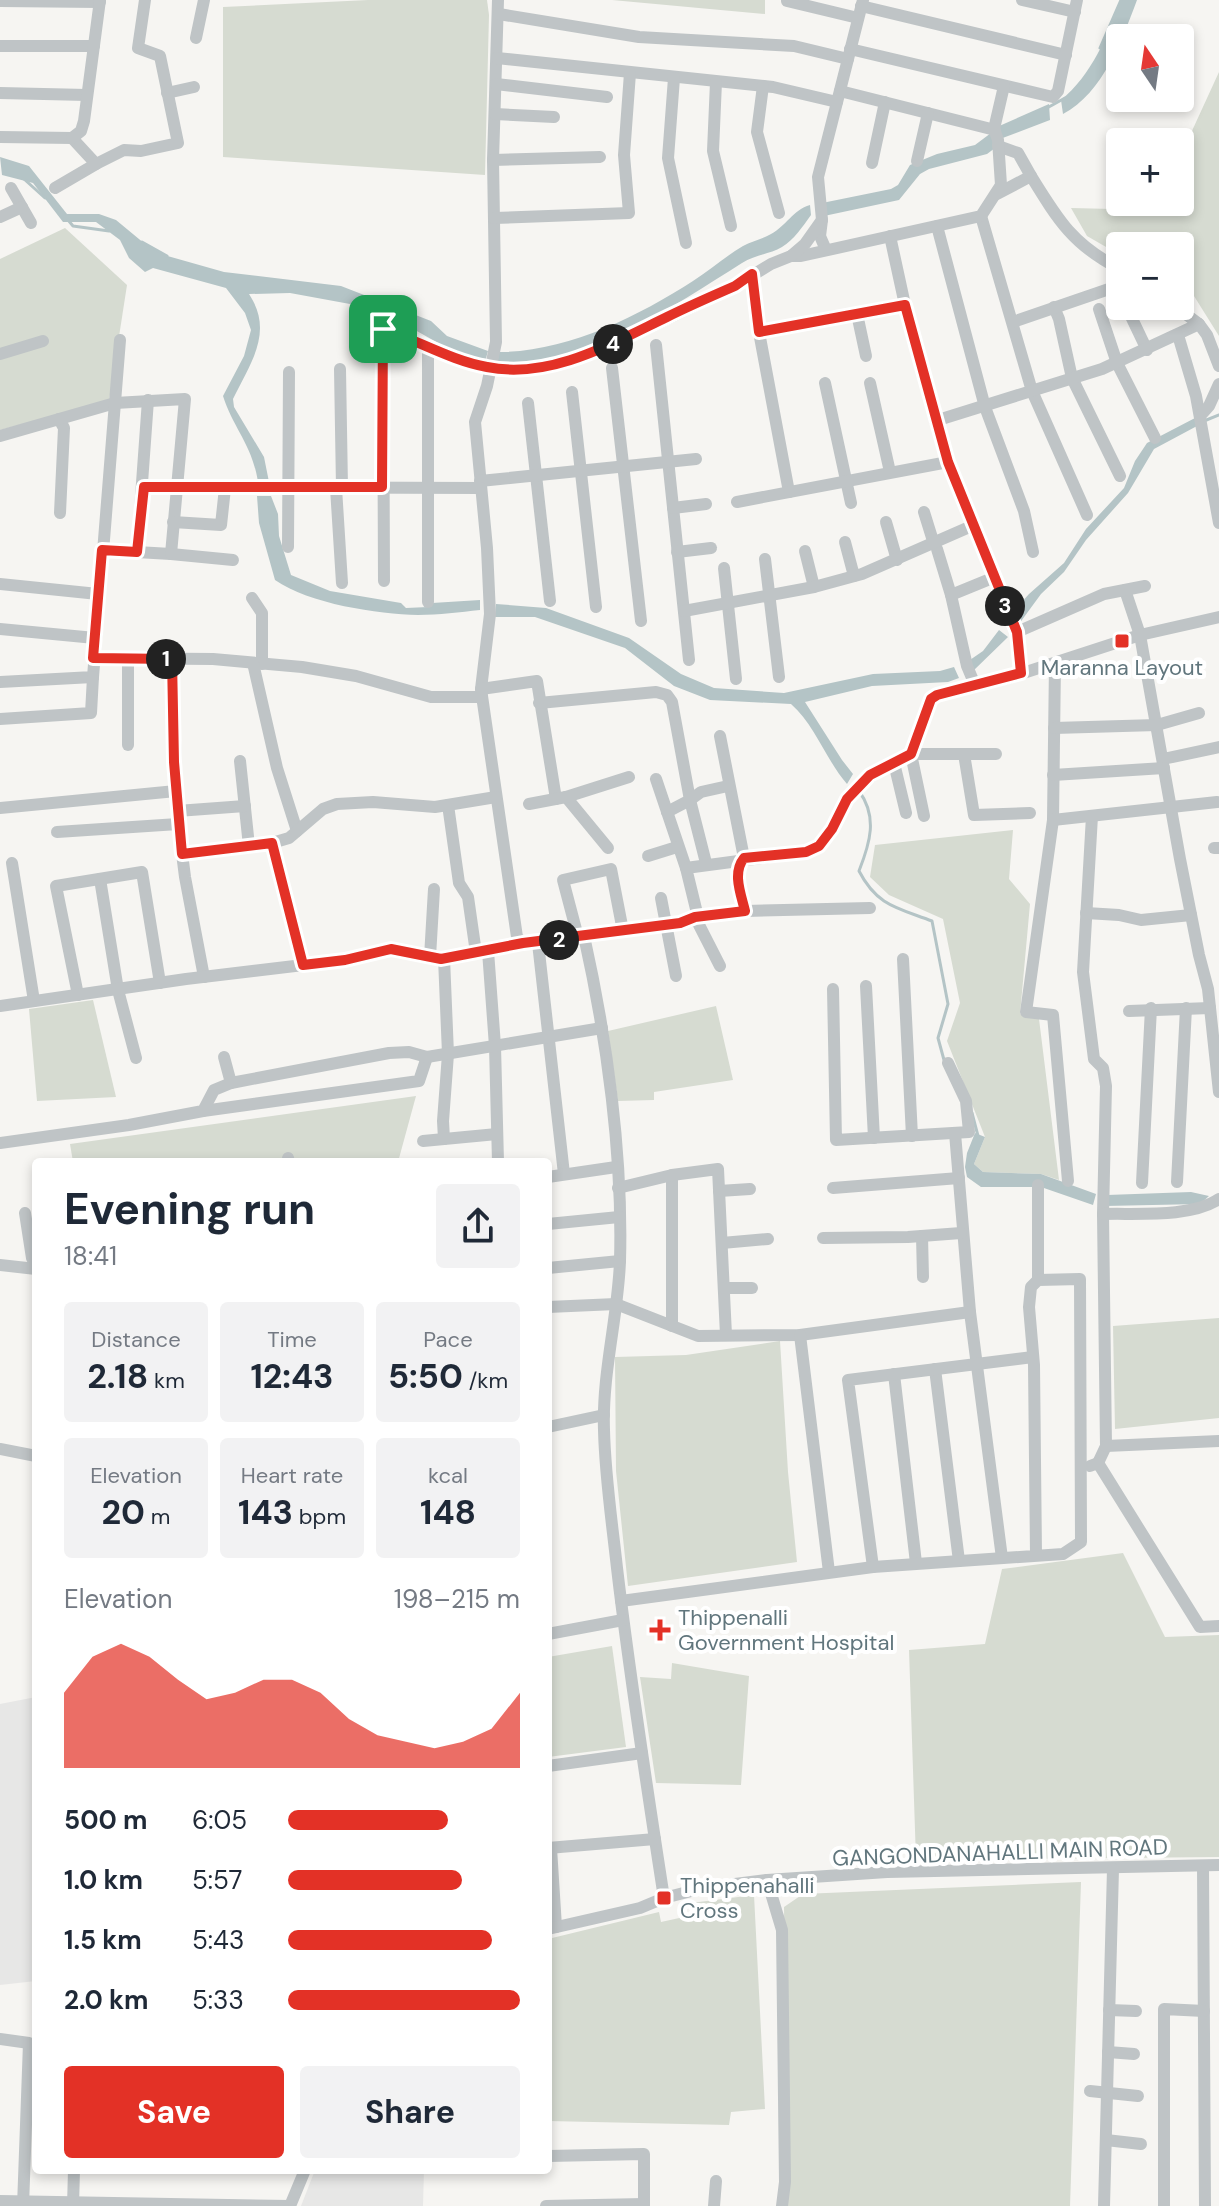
<!DOCTYPE html>
<html lang="en">
<head>
<meta charset="utf-8">
<style>
  body { margin:0; font-family:"DM Sans",sans-serif; background:#f2f2f3; color:#1f2937; height:100vh; display:flex; flex-direction:column; font-size:30px; white-space:nowrap }
  * { box-sizing:border-box; margin:0 }
  p { font-size:26px; color:#747a83 }
  .icon { flex:none; width:44px; height:44px; fill:none; stroke:currentColor; stroke-width:2; stroke-linecap:round; stroke-linejoin:round }
  .map { position:relative; flex:1; overflow:hidden }
  .side { position:absolute; left:32px; top:1158px; width:520px; height:1016px; display:flex; flex-direction:column; background:#fff; border-radius:8px; box-shadow:0 4px 12px #0003 }
  .side>* { flex:none }
  .needle { width:52px; rotate:347deg }
  .buttons { position:absolute; left:1106px; top:24px; display:grid; gap:16px }
  .buttons a { display:grid; place-items:center; width:88px; height:88px; border-radius:8px; background:#fff; box-shadow:0 4px 12px #0003; font-size:40px }
  .pin { position:absolute; display:grid; place-items:center; width:68px; height:68px; color:#fff; margin:-34px; border-radius:16px; box-shadow:0 4px 12px #0006 }
  .km { position:absolute; width:40px; height:40px; margin:-20px; border-radius:50%; background:#222; color:#fff; font-size:22px; line-height:40px; text-align:center }
  .round { display:grid; place-items:center; flex:none; width:84px; height:84px; border-radius:8px; background:#f2f2f3 }
  .headline { display:flex; align-items:center; justify-content:space-between; height:136px; padding:0 32px }
  h1 { font-size:44px; font-weight:700; line-height:60px }
  .stats { display:grid; grid-template-columns:repeat(3,1fr); gap:12px; height:136px; padding:8px 32px }
  .stats div { display:grid; align-content:center; border-radius:8px; background:#f2f2f3; text-align:center }
  .stats b { font-size:34px; font-weight:700 }
  .stats small { font-size:22px; font-weight:400 }
  .stats p { font-size:22px }
  .chart { height:224px; padding:16px 32px }
  .chart p { display:flex; justify-content:space-between }
  .chart svg { width:100%; height:144px; margin-top:8px; fill:#e33126; opacity:.7 }
  .action { display:flex; gap:16px; margin-top:auto; padding:16px 32px }
  .action a { flex:1; height:92px; border-radius:8px; background:#e33126; color:#fff; font-size:32px; font-weight:700; line-height:92px; text-align:center }
  .action a+a { background:#f2f2f3; color:#1f2937 }
  ul { padding:0 32px; list-style:none; font-size:26px }
  li { display:grid; grid-template-columns:128px 96px 1fr; align-items:center; height:60px }
  li i { height:20px; border-radius:10px; background:#e33126 }
  .map>svg:first-child { display:block }
  .built { fill:#e7e7e6 }
  .green { fill:#d6dbd1 }
  .water { fill:#b4c4c6 }
  .lines { fill:none; stroke-linecap:round; stroke-linejoin:round }
  .stream { stroke:#b4c4c6; stroke-width:3 }
  .minor { stroke:#bfc4c6; stroke-width:12 }
  .route-casing { stroke:#fff; stroke-width:16 }
  .route { stroke:#e33126; stroke-width:10 }
  .poi-dot { fill:#e33126; stroke:#fff; stroke-width:3 }
  .labels { text-anchor:middle; stroke-width:8; stroke-linejoin:round; paint-order:stroke }
  .poi-label { font-size:22px; fill:#61767d; stroke:#fff; text-anchor:start }
  .street-label { font-size:22px; fill:#61767d; stroke:#fff }
</style>
</head>
<body>
<div class="map">
<svg width="1219" height="2206" viewBox="0 0 1219 2206">
  <rect width="100%" height="100%" fill="#f6f5f2"/>
  <g class="built">
    <path d="M36,1697V1981L0,1985V1704Z"/>
    <path d="M315,2170H424L423,2206H301Z"/>
  </g>
  <g class="green">
    <path d="M368,0H487L489,15L485,175L223,157V7Z"/>
    <path d="M612,0H765V14Z"/>
    <path d="M1219,72V336L1194,296L1180,288V246H1120V255L1087,236L1071,208L1155,210L1159,202H1180V157Z"/>
    <path d="M65,228L127,285L109,401L0,430V259Z"/>
    <path d="M1013,830L1009,879L1030,904L1020,1014L1039,1019L1059,1180L1041,1174L983,1172L974,1164L985,1137L947,1041L960,1003L943,919L889,895L870,877L875,845Z"/>
    <path d="M93,1000L116,1097L37,1101L29,1009Z"/>
    <path d="M716,1006L733,1080L654,1092V1100L618,1101L608,1031Z"/>
    <path d="M416,1096L398,1162H73L70,1144Z"/>
    <path d="M1219,1318V1418L1115,1429L1113,1326Z"/>
    <path d="M780,1341L788,1472L797,1562L628,1586L616,1471L615,1357L686,1355Z"/>
    <path d="M1123,1553L1165,1637L1219,1635V1857L916,1860L909,1650L985,1644L1002,1569Z"/>
    <path d="M612,1646L626,1747L548,1757V1657Z"/>
    <path d="M672,1663L749,1676L741,1785L656,1783L640,1677L671,1679Z"/>
    <path d="M1081,1882L1070,2206H787L784,1907L803,1894Z"/>
    <path d="M754,1895L765,2109L731,2112L729,2125L548,2121V1939L659,1912L661,1922L693,1915L691,1903Z"/>
  </g>
  <g class="water">
    <path d="M1121,0H1137C1122,40 1103,93 1063,114L1061,100C1091,76 1108,35 1121,0Z"/>
    <path d="M1049,104L1050,120L1000,139L997,127Z"/>
    <path d="M991,133L995,148L987,154L929,169L920,174L899,200L824,216L822,203L891,189L898,185L910,165L937,154L975,145Z"/>
    <path d="M0,157L29,166L67,214H99L116,220L145,244L164,255L224,272L341,286L431,321L447,336L488,351L485,362L463,357L415,330L379,320L350,304L290,293L249,294C274,332 251,362 233,399L234,407L264,457L269,482H258C252,444 233,428 223,396L244,356L251,330L245,313L226,288L153,268L145,272L129,258L120,240L96,222H63L33,183L2,175Z"/>
    <path d="M810,205L811,215C803,226 794,240 782,247C770,254 755,255 742,263C666,311 591,363 497,364L499,352C566,352 637,317 693,281C710,270 726,256 743,246C752,241 763,239 771,234C786,226 793,210 810,205Z"/>
    <path d="M1195,418L1197,426L1154,449L1128,493L1086,540L1064,572L1041,594L1019,624L1011,614L1029,594L1064,563L1086,529L1124,488L1135,461L1147,443Z"/>
    <path d="M257,496H271L278,514L279,536L291,575L330,591L401,603L406,608L428,607L432,603L480,600V610C460,612 439,615 418,615C378,614 309,604 275,580L259,523Z"/>
    <path d="M496,604L546,608L629,638L681,674L714,688L784,693L873,674L940,671L954,667L959,678L948,682L872,686L805,702L842,760L853,774L847,784C826,760 815,725 791,704L710,700L674,686L625,648L535,617H495Z"/>
    <path d="M999,630L1008,637L972,672L967,662L983,651Z"/>
    <path d="M975,1133L985,1137L974,1164L983,1172L1041,1174L1096,1194L1093,1205L1041,1187H981L967,1177L965,1167L967,1153Z"/>
    <path d="M1191,1192L1209,1196L1200,1204L1105,1206L1107,1195Z"/>
  </g>
  <g class="lines">
    <g class="stream">
      <path d="M1100,48L1121,0"/>
      <path d="M1047,108L1065,98"/>
      <path d="M24,179L45,198"/>
      <path d="M68,220L73,226L109,231"/>
      <path d="M142,242L167,256"/>
      <path d="M1204,421L1219,415"/>
      <path d="M859,791C878,817 870,843 859,871C877,906 898,908 932,921L948,1004L938,1038L944,1060"/>
      <path d="M972,1113L978,1136"/>
    </g>
    <g class="minor">
      <path d="M498,0L493,160L496,342L487,386L475,422L487,548L490,614L481,689L517,937L523,943"/>
      <path d="M1022,0L1075,12"/>
      <path d="M0,1L100,2"/>
      <path d="M787,1L858,18"/>
      <path d="M861,6L1066,55"/>
      <path d="M499,14L639,37L794,46L848,59"/>
      <path d="M196,38L204,0"/>
      <path d="M0,46H94"/>
      <path d="M850,49L1053,97L1058,91L1077,0"/>
      <path d="M497,58L773,87L837,102"/>
      <path d="M674,78L668,158L686,243"/>
      <path d="M716,82L713,151L731,226"/>
      <path d="M496,84L607,97"/>
      <path d="M763,86L757,132L779,213"/>
      <path d="M840,91L995,130"/>
      <path d="M0,93L87,95"/>
      <path d="M167,93L194,87"/>
      <path d="M495,114L554,117"/>
      <path d="M0,137L72,138"/>
      <path d="M72,138L96,164L124,150L141,151L178,143L160,56L138,48L145,0"/>
      <path d="M72,138L81,131L84,121L100,0"/>
      <path d="M998,146L1018,153L1031,176"/>
      <path d="M493,160L600,157"/>
      <path d="M917,161L928,113"/>
      <path d="M872,163L885,102"/>
      <path d="M11,188L31,223"/>
      <path d="M55,188L96,164"/>
      <path d="M997,194L1031,176C1058,220 1073,245 1120,269"/>
      <path d="M981,216L1032,391L1087,515"/>
      <path d="M0,217L22,207"/>
      <path d="M494,218L629,213L624,155L630,73"/>
      <path d="M937,226L985,407L1024,511L1033,552"/>
      <path d="M890,236L905,305L948,462L1017,632"/>
      <path d="M826,250L820,236L822,220L818,177L863,0"/>
      <path d="M791,256H801L981,216L1001,185L998,140L994,129L1004,86"/>
      <path d="M752,274L759,332L789,492"/>
      <path d="M1126,306L1147,350"/>
      <path d="M1175,306L1199,324"/>
      <path d="M1054,307L1059,319L1072,378L1120,476"/>
      <path d="M1099,309L1117,363L1155,438"/>
      <path d="M857,314L866,356"/>
      <path d="M1013,322L1109,289L1120,295"/>
      <path d="M759,332L905,305"/>
      <path d="M1178,335L1196,396L1219,523"/>
      <path d="M656,345L689,660"/>
      <path d="M0,354L43,341"/>
      <path d="M612,368L641,621"/>
      <path d="M340,369L342,488"/>
      <path d="M825,383L851,503"/>
      <path d="M870,383L890,472"/>
      <path d="M572,392L596,607"/>
      <path d="M528,403L550,601"/>
      <path d="M1200,416L1209,406L1219,384"/>
      <path d="M59,419L64,428L60,513"/>
      <path d="M935,421L1102,369L1199,324L1207,335L1219,366"/>
      <path d="M0,436L115,403L185,399L171,554L102,550"/>
      <path d="M480,481L696,459"/>
      <path d="M144,487L481,488"/>
      <path d="M336,488L342,583"/>
      <path d="M737,502L948,462"/>
      <path d="M673,508L706,504"/>
      <path d="M924,512L933,541"/>
      <path d="M173,522L221,525L225,488"/>
      <path d="M886,522L897,560"/>
      <path d="M845,542L854,576"/>
      <path d="M288,547L289,372"/>
      <path d="M937,549L951,595"/>
      <path d="M805,551L814,587"/>
      <path d="M137,552L148,400"/>
      <path d="M677,552L711,548"/>
      <path d="M171,554L233,560"/>
      <path d="M765,559L779,677"/>
      <path d="M724,568L736,679"/>
      <path d="M384,581L383,329L463,361L489,368L531,369L588,355L619,342L735,286L771,264L791,256L805,244L822,220"/>
      <path d="M0,584L98,594"/>
      <path d="M1125,590L1140,635L1180,859L1199,955L1208,989L1219,1092"/>
      <path d="M252,598L262,613V664"/>
      <path d="M428,602V346"/>
      <path d="M684,611L814,587L862,574L974,525"/>
      <path d="M0,629L95,638"/>
      <path d="M93,658L213,659L302,667L356,676L431,697H482"/>
      <path d="M172,659L178,822L185,877L204,977"/>
      <path d="M253,663L277,768L297,831"/>
      <path d="M1055,663L1053,820L1026,1012L1053,1015L1068,1181"/>
      <path d="M1021,673L1017,632L1104,594L1145,586"/>
      <path d="M0,682L93,677L120,340"/>
      <path d="M975,685L967,666L951,595L995,577"/>
      <path d="M481,689L537,681L556,799"/>
      <path d="M539,703L656,692L667,695L672,702L690,800L706,863"/>
      <path d="M0,719L91,713L93,677"/>
      <path d="M1054,728L1157,725L1199,713"/>
      <path d="M720,736L744,858C731,873 741,894 745,911"/>
      <path d="M128,745V659"/>
      <path d="M964,754L974,815L1030,813"/>
      <path d="M1163,759L1219,747"/>
      <path d="M240,761L249,846"/>
      <path d="M894,763L906,813"/>
      <path d="M1053,775L1164,768"/>
      <path d="M656,779L686,868"/>
      <path d="M566,797L608,848"/>
      <path d="M529,804L566,797L629,777"/>
      <path d="M448,805L459,883L468,897L476,953"/>
      <path d="M0,808L176,791"/>
      <path d="M177,811L245,806"/>
      <path d="M667,812L690,800L701,792L728,786"/>
      <path d="M924,816L911,754H996"/>
      <path d="M1092,816L1083,972L1094,1059L1103,1068L1106,1086L1103,1214L1106,1446L1098,1463"/>
      <path d="M1053,820L1217,802"/>
      <path d="M57,832L178,824"/>
      <path d="M272,843L303,965"/>
      <path d="M1214,848H1219"/>
      <path d="M182,854L272,843L289,838L323,809L337,804L373,802L435,807L496,797"/>
      <path d="M648,856L677,847"/>
      <path d="M12,863L34,1001"/>
      <path d="M100,879L118,990L136,1058"/>
      <path d="M661,898L676,976"/>
      <path d="M1086,913L1119,915L1141,920L1191,915"/>
      <path d="M584,936C607,1039 623,1156 620,1261C618,1317 602,1373 604,1430C605,1476 612,1522 617,1568C630,1679 647,1788 664,1898"/>
      <path d="M578,937L563,880L611,869L623,931"/>
      <path d="M538,943L564,1174"/>
      <path d="M488,951L495,1046L498,1162"/>
      <path d="M430,957L434,889"/>
      <path d="M444,958L448,1054L443,1121L444,1139"/>
      <path d="M903,959L912,1136"/>
      <path d="M720,966L695,917L745,911L870,908"/>
      <path d="M866,986L874,1138"/>
      <path d="M833,989L836,1140L969,1132L966,1101L948,1063"/>
      <path d="M78,995L56,886L142,872L160,983"/>
      <path d="M0,1006L186,979L345,960L391,949L441,959L523,943L690,921L697,913L686,868L806,852C831,841 833,818 849,798C865,776 888,766 911,754L929,703L937,695L1008,678L1140,635L1219,617"/>
      <path d="M1129,1011L1210,1008"/>
      <path d="M224,1057L231,1083"/>
      <path d="M203,1111L419,1081L427,1057"/>
      <path d="M955,1133L970,1312L1002,1558"/>
      <path d="M423,1141L497,1134"/>
      <path d="M0,1143L129,1125L203,1111L214,1090L231,1083L389,1053L409,1052L427,1057L602,1028"/>
      <path d="M288,1158L289,1162"/>
      <path d="M672,1175V1326"/>
      <path d="M548,1177L616,1167"/>
      <path d="M1177,1182L1186,1008"/>
      <path d="M1142,1183L1151,1008"/>
      <path d="M1038,1185V1280"/>
      <path d="M618,1188L672,1175L718,1169L726,1335"/>
      <path d="M833,1188L959,1178"/>
      <path d="M719,1191L750,1189"/>
      <path d="M25,1213L32,1258L36,1265"/>
      <path d="M1103,1214C1137,1213 1191,1218 1219,1199"/>
      <path d="M548,1224L619,1217"/>
      <path d="M922,1236L923,1277"/>
      <path d="M823,1238L908,1237L961,1233"/>
      <path d="M722,1243L768,1239"/>
      <path d="M0,1265L36,1269"/>
      <path d="M548,1268L620,1261"/>
      <path d="M724,1288H752"/>
      <path d="M548,1307L616,1304L698,1336L800,1335L970,1312"/>
      <path d="M800,1335L829,1572"/>
      <path d="M935,1369L959,1561"/>
      <path d="M894,1374L916,1563"/>
      <path d="M548,1427L604,1415"/>
      <path d="M1106,1446L1219,1441"/>
      <path d="M0,1449L36,1456"/>
      <path d="M1090,1466L1098,1463L1200,1627L1219,1626"/>
      <path d="M873,1567L848,1380L1033,1357"/>
      <path d="M621,1601L873,1567L1063,1554L1081,1542L1080,1279L1038,1280L1031,1287L1029,1307L1034,1365L1036,1555"/>
      <path d="M548,1634L623,1620"/>
      <path d="M548,1766L642,1753"/>
      <path d="M548,1848L655,1839"/>
      <path d="M551,1848L556,1927"/>
      <path d="M1203,1866L1205,2206"/>
      <path d="M767,1880L782,1930L785,2182L782,2206"/>
      <path d="M548,1929L640,1908L664,1898L703,1888L767,1880L887,1872L1219,1865"/>
      <path d="M1109,2010L1136,2011"/>
      <path d="M0,2039L29,2043L23,2206"/>
      <path d="M1108,2052L1134,2054"/>
      <path d="M1090,2091L1138,2096"/>
      <path d="M1106,2140L1141,2144"/>
      <path d="M548,2156L644,2154V2206"/>
      <path d="M0,2201L290,2206"/>
      <path d="M73,2206L74,2170"/>
      <path d="M290,2206L305,2170"/>
      <path d="M546,2206L644,2204"/>
      <path d="M714,2206L716,2181"/>
      <path d="M1104,2206L1113,1869"/>
      <path d="M1164,2206V2009L1204,2011"/>
    </g>
  </g>
  <g class="lines">
    <g class="route-casing">
      <path id="route" d="M752,274L759,332L905,305L948,462L1017,632L1021,673L937,695L931,699L911,754L870,775L847,799L832,829L819,846L806,852L744,858C732,873 741,894 745,911L695,917L680,923L523,943L441,959L391,949L345,960L303,965L272,843L182,854L174,762L172,659L93,658L102,550L137,552L144,487H382L383,329C417,340 452,361 487,367C550,380 613,343 667,317C689,306 712,296 735,286Z"/>
    </g>
    <use href="#route" class="route"/>
  </g>
  <g class="poi-dot">
    <rect x="1114" y="633" width="16" height="16" rx="4"/>
    <path d="M656 1618h8v8h8v8h-8v8h-8v-8h-8v-8h8z"/>
    <rect x="656" y="1890" width="16" height="16" rx="4"/>
  </g>
  <g class="labels">
    <g class="poi-label">
      <text x="1122" y="675" text-anchor="middle">Maranna Layout</text>
      <text x="678" y="1625">Thippenalli<tspan x="678" dy="25">Government Hospital</tspan></text>
      <text x="680" y="1893">Thippenahalli<tspan x="680" dy="25">Cross</tspan></text>
    </g>
    <g class="street-label">
      <text transform="translate(1000 1852) rotate(-2)" y="8">GANGONDANAHALLI MAIN ROAD</text>
    </g>
  </g>
</svg>
<div class="buttons">
<a><svg class="needle" viewBox="-14 -14 28 28"><path d="M0-13l5 13h-10z" fill="#e53935"/><path d="M0 13l5-13h-10z" fill="#747a83"/></svg></a>
<a>+</a>
<a>−</a>
</div>
<div class="pin" style="left:383px;top:329px;background:#1e9e55"><svg class="icon" aria-label="arrive" viewBox="0 0 24 24"><path d="M6 21V4h12l-3 4 3 4H6"/></svg></div>
<b class="km" style="left:166px;top:659px">1</b>
<b class="km" style="left:559px;top:940px">2</b>
<b class="km" style="left:1005px;top:606px">3</b>
<b class="km" style="left:613px;top:344px">4</b>
<section class="side">
<div class="headline"><div><h1>Evening run</h1><p>18:41</p></div><a class="round"><svg class="icon" aria-label="share" viewBox="0 0 24 24"><path d="M12 15V3M7 8l5-5 5 5M5 13v7h14v-7"/></svg></a></div>
<div class="stats">
<div><p>Distance</p><b>2.18<small> km</small></b></div>
<div><p>Time</p><b>12:43</b></div>
<div><p>Pace</p><b>5:50<small> /km</small></b></div>
</div>
<div class="stats">
<div><p>Elevation</p><b>20<small> m</small></b></div>
<div><p>Heart rate</p><b>143<small> bpm</small></b></div>
<div><p>kcal</p><b>148</b></div>
</div>
<div class="chart"><p><span>Elevation</span>198–215 m</p>
<svg viewBox="0 0 160 44" preserveAspectRatio="none"><path d="M0 44V21L10 10L20 6L30 10L40 17L50 23L60 21L70 17L80 17L90 21L100 29L110 34L120 36L130 38L140 36L150 32L160 21V44z"/></svg>
</div>
<ul>
<li><b>500 m</b>6:05<i style="width:69%"></i></li>
<li><b>1.0 km</b>5:57<i style="width:75%"></i></li>
<li><b>1.5 km</b>5:43<i style="width:88%"></i></li>
<li><b>2.0 km</b>5:33<i style="width:100%"></i></li>
</ul>
<div class="action"><a>Save</a><a>Share</a></div>
</section>
</div>
</body>
</html>
